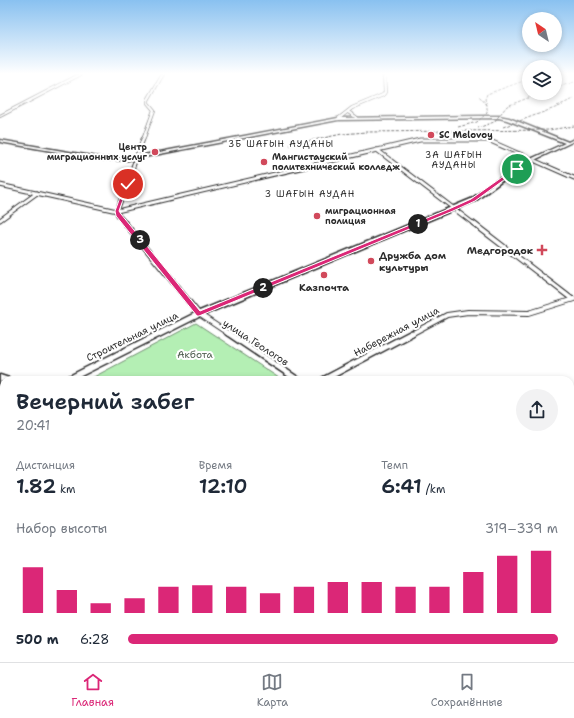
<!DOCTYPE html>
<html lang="ru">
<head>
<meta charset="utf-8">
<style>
  body { margin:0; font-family:"Shantell Sans",sans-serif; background:#f2f2f3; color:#1f2937; height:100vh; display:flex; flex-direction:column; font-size:15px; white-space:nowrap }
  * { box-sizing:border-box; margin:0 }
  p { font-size:13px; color:#747a83 }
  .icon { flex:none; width:22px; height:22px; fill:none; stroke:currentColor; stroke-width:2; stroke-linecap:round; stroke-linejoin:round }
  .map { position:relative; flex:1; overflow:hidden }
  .drawer { position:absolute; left:0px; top:376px; width:574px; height:286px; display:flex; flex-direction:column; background:#fff; border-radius:12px 12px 0 0; box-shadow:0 2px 6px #0003 }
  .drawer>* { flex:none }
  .needle { width:26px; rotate:325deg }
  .controls { position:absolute; left:522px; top:12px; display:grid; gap:8px }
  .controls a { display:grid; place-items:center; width:40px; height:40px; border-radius:50%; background:#fff; box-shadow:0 2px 6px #0003; font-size:20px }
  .pin { position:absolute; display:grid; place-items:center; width:34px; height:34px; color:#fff; margin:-17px; border:2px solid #fff; border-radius:50%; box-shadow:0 1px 4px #0007 }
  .km { position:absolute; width:20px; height:20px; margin:-10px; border-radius:50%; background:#222; color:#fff; font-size:11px; line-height:20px; text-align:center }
  .round { display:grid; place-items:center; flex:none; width:42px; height:42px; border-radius:21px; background:#f2f2f3 }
  .overview { display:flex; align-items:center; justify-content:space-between; height:68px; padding:0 16px }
  h1 { font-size:22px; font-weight:600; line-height:30px }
  .stats { display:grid; grid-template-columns:repeat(3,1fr); gap:6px; height:68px; padding:4px 16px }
  .stats div { display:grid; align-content:center }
  .stats b { font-size:20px; font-weight:600 }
  .stats small { font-size:11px; font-weight:400 }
  .stats p { font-size:11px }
  .chart { height:112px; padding:8px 16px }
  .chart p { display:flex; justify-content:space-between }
  .chart svg { width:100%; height:72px; margin-top:4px; stroke:#db2777; stroke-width:6 }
  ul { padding:0 16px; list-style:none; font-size:13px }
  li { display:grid; grid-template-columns:64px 48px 1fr; align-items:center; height:30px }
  li i { height:10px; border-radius:5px; background:#db2777 }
  .menu { display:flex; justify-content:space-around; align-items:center; height:56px; border-top:1px solid #e0e1e3; background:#fff; font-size:11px; color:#747a83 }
  .menu a { display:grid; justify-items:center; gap:2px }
  .menu .active { color:#db2777 }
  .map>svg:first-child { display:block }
  .green { fill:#b4efb4; stroke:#708d70 }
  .water { fill:#9cd5fc; stroke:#6f91a8 }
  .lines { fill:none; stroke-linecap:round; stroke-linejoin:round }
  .minor-far4-casing { stroke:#2b2b2b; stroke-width:4 }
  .minor-far3-casing { stroke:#2b2b2b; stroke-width:5 }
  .minor-far2-casing { stroke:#2b2b2b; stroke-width:6 }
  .minor-far1-casing { stroke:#2b2b2b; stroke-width:8 }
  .minor-casing { stroke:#2b2b2b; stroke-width:10 }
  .major-casing { stroke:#2b2b2b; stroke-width:3 }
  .minor-far4 { stroke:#fff; stroke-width:2.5 }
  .minor-far3 { stroke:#fff; stroke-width:3 }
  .minor-far2 { stroke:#fff; stroke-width:4 }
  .minor-far1 { stroke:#fff; stroke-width:5 }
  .minor { stroke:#fff; stroke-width:6 }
  .major { fill:#fff; fill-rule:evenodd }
  .rail { stroke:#2b2b2b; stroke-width:1; stroke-dasharray:3 1.5; stroke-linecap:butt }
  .route { fill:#db2777; stroke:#fff }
  .poi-dot { fill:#d1495b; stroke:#fff; stroke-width:1.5 }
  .labels { text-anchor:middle; stroke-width:4; stroke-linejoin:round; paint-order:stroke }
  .far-poi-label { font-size:9px; font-weight:bold; fill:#2b2b2b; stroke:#fff; text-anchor:start }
  .far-neighbourhood-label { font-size:9px; letter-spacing:1px; fill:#2b2b2b; stroke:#fff }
  .poi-label { font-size:10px; font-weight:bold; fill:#2b2b2b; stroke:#fff; text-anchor:end }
  .street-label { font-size:10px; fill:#2b2b2b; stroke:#fff }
  .park-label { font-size:10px; fill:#4d5c4d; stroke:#fff }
</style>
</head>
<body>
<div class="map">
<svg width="574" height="662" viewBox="0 0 574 662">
  <rect width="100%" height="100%" fill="#fff"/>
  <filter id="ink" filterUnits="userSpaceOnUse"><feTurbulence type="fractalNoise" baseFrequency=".025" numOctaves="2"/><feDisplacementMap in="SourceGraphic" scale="8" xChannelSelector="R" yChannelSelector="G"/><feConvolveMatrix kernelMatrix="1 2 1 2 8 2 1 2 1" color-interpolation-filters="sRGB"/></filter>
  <g filter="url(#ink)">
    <path class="green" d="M196,323L282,380H88Z"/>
    <path class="water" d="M574,438V662H297L302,658H570V440Z"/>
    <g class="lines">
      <g class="minor-far4-casing">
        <g id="minor-far4">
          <path d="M348,112L356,117"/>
          <path d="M0,116L81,74"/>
          <path d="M338,119L352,108L383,95L385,92L384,74"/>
          <path d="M143,140L154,110L148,103V100L163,74"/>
        </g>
      </g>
      <g class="minor-far3-casing">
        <g id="minor-far3">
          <path d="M377,150L474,224"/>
          <path d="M0,185L117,211L420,140H488L574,178"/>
          <path d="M0,220L37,193"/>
          <path d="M126,224L118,215L117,211L143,139"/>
        </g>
      </g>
      <g class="minor-far2-casing">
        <g id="minor-far2">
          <path d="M125,223L199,314L229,334"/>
          <path d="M473,223L572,299"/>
          <path d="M411,334L447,315L468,312L529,313L574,299"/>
        </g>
      </g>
      <g class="minor-far1-casing">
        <g id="minor-far1">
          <path d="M228,333L298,380"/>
          <path d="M323,380L412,333"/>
        </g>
      </g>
      <g class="minor-casing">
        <g id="minor">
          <path d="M0,481H4"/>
          <path d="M0,555L4,516"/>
        </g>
      </g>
      <g class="major-casing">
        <g id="major">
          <path d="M479,116H499L509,118L568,142L574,139V141L524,165L475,201L201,316L73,380H64L65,378L197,312L471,199L522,163L565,143L507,120L499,118L338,120L128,160H103L0,142V140L103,158H128L338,118Z"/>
          <path d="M0,375L9,378L10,380H4V382L0,381Z"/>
          <path d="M0,381L4,383V389L0,387Z"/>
        </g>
      </g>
      <use href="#minor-far4" class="minor-far4"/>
      <use href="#minor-far3" class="minor-far3"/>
      <use href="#minor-far2" class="minor-far2"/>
      <use href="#minor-far1" class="minor-far1"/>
      <use href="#minor" class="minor"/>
      <use href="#major" class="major"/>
      <g class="rail">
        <path d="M555,88L574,82"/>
        <path d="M487,105L485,99L487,94L529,79"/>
        <path d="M557,106L574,99"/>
        <path d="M458,127L477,122L487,113V105L479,96"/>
        <path d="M503,127L563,105"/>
        <path d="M478,128L494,122L507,106L541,93"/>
        <path d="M290,145L342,134L366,132L549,130L574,126"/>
      </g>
    </g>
  </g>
  <linearGradient id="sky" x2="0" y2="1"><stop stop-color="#89c1f0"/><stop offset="0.44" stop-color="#fff"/><stop offset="1" stop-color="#fff" stop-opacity="0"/></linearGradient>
  <rect width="574" height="167" fill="url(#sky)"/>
  <path class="route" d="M515,168L519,169L475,201L453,211L199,316H197L116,216L115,211L125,184L129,183L119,211L121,214L200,311L449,209L471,199Z"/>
  <g class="poi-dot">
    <circle cx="431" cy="135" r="4"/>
    <circle cx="155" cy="152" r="4"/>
    <circle cx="264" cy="162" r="4"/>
    <circle cx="317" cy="216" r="4"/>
    <path d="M540 244h4v4h4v4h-4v4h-4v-4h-4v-4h4z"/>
    <circle cx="371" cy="261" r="4"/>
    <circle cx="324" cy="275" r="4"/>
  </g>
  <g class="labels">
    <g class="far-poi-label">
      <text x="439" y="138">SC Melovoy</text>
      <text x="147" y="150" text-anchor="end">Центр<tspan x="147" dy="10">миграционных услуг</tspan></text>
      <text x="272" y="160">Мангистауский<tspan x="272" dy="10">политехнический колледж</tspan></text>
      <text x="325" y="214">миграционная<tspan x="325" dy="10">полиция</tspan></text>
    </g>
    <g class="far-neighbourhood-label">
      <text x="281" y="147">3Б ШАҒЫН АУДАНЫ</text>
      <text x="454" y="158">3А ШАҒЫН<tspan x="454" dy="10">АУДАНЫ</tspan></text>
      <text x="310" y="197">3 ШАҒЫН АУДАН</text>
    </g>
    <g class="poi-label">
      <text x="533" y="254">Медгородок</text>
      <text x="379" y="259" text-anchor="start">Дружба дом<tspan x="379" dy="12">культуры</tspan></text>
      <text x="324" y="291" text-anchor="middle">Казпочта</text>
    </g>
    <g class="street-label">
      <text transform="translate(396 331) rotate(-28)" y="4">Набережная улица</text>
      <text transform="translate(132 336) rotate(-26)" y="4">Строительная улица</text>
      <text transform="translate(256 342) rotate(33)" y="4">улица Геологов</text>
    </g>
    <g class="park-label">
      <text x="195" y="358">Акбота</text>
    </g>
  </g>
</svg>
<div class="controls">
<a><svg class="needle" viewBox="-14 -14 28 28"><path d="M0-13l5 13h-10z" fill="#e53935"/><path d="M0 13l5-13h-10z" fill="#747a83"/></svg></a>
<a><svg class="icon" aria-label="layers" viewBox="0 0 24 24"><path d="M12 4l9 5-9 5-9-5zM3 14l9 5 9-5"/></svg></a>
</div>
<div class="pin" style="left:517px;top:169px;background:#1e9e55"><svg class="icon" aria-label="arrive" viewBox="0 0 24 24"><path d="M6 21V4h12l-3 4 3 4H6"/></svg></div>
<div class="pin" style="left:128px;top:184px;background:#d93025"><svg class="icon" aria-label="check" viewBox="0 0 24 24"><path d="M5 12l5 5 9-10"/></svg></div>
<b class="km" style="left:418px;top:224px">1</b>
<b class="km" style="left:263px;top:288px">2</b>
<b class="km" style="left:140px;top:240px">3</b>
<section class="drawer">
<div class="overview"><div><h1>Вечерний забег</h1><p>20:41</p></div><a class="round"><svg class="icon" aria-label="share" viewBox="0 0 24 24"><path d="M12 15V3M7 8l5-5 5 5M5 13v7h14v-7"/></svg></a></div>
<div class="stats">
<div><p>Дистанция</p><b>1.82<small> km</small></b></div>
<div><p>Время</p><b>12:10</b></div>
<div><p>Темп</p><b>6:41<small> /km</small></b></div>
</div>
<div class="chart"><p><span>Набор высоты</span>319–339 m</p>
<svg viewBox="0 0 160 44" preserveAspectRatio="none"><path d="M5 44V16M15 44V30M25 44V38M35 44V35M45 44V28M55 44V27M65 44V28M75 44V32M85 44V28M95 44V25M105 44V25M115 44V28M125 44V28M135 44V19M145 44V9M155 44V6"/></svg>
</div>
<ul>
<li><b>500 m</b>6:28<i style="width:100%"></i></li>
</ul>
</section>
</div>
<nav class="menu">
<a class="active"><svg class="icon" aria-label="home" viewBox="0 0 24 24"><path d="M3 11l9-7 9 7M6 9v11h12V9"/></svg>Главная</a>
<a><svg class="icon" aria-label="map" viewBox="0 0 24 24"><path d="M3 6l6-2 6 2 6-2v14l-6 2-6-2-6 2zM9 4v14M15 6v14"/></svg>Карта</a>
<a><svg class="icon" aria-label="saved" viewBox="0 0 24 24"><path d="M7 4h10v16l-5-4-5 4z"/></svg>Сохранённые</a>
</nav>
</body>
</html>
